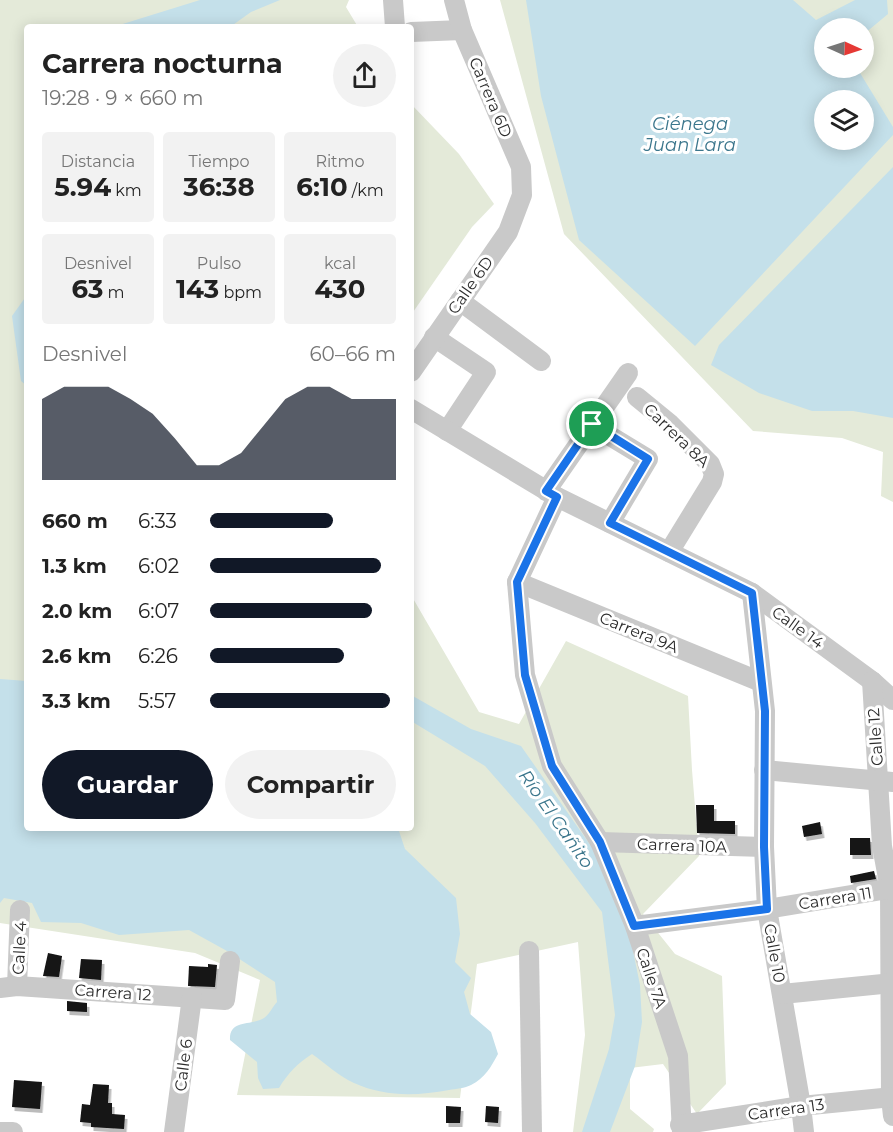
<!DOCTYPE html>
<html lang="es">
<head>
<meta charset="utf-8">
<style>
  body { margin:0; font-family:Montserrat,sans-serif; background:#f2f2f2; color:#222; height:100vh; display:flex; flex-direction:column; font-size:22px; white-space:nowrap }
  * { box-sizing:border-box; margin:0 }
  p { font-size:20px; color:#767676 }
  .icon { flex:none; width:33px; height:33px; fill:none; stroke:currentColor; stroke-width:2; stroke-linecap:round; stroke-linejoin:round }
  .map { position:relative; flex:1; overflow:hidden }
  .drawer { position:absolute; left:24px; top:24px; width:390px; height:807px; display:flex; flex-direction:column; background:#fff; border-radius:6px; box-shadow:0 3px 15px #0003 }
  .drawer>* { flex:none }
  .needle { width:39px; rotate:93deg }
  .tools { position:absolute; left:814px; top:18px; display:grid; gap:12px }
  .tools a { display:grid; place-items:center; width:60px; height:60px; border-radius:50%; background:#fff; box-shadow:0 3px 15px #0003; font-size:30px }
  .pin { position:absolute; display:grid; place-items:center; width:51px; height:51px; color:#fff; margin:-26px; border:3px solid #fff; border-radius:50%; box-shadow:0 2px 6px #0007 }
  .round { display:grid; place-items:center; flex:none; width:63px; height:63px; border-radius:32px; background:#f2f2f2 }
  .headline { display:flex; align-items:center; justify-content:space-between; height:102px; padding:0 18px }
  h1 { font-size:27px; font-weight:700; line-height:45px }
  .metrics { display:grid; grid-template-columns:repeat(3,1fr); gap:9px; height:102px; padding:6px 18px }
  .metrics div { display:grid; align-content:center; border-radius:6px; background:#f2f2f2; text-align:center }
  .metrics b { font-size:26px; font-weight:700 }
  .metrics small { font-size:16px; font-weight:400 }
  .metrics p { font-size:16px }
  .chart { height:168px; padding:12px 18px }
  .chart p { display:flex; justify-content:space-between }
  .chart svg { width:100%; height:108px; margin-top:6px; fill:#111827; opacity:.7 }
  .cta { display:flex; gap:12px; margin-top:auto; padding:12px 18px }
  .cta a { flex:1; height:69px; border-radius:36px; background:#111827; color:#fff; font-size:24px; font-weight:700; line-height:69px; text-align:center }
  .cta a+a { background:#f2f2f2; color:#222 }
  ul { padding:0 18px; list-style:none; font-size:20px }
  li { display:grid; grid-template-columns:96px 72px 1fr; align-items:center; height:45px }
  li i { height:15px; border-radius:8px; background:#111827 }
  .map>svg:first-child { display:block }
  .green { fill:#e4ead9; fill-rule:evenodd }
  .water { fill:#c4e0ea; fill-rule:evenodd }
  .building { fill:#131313; filter:url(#shadow) }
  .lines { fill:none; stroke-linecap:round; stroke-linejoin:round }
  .minor { stroke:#c9c9c9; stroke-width:20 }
  .route-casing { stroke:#fff; stroke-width:12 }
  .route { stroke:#1a73e8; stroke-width:8 }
  .labels { text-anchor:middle; stroke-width:6; stroke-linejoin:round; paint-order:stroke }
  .street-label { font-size:16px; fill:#2c2c2c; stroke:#fff }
  .water-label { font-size:18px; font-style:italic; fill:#3b768c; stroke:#fff }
</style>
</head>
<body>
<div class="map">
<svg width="893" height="1132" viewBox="0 0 893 1132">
  <defs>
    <filter id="shadow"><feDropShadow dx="2.5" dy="4" stdDeviation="0" flood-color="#0004"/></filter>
  </defs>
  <rect width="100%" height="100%" fill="#fff"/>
  <g class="green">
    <path d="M0,0H349L346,7L358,27H27V828H411V595L479,712L519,724L566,641L688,696L692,770L699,856L643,914L675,954L722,976L726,1084L697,1114L663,1064L630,1068V1109L654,1129L653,1132H573L585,1035L578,942L477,964L460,1098L237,1095L260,980L195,953L0,923Z"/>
    <path d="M500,0H893V502L881,496L883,452L842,438L753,431L564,234ZM825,28H864V68H825ZM825,100H864V140H825Z"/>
    <path d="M411,104L459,154L494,204L472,227L411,315Z"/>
  </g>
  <g class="water">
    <path d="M200,0H280L251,12L230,27H113Z"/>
    <path d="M526,0H793L816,20L855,0H887L888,14L864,34V28H825V68H857L893,127V135L695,346L579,240L541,96ZM825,100H864V140H825Z"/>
    <path d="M893,167V418L853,411H812L759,393L711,365L719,345Z"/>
    <path d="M27,295V386L21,381L12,316Z"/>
    <path d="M0,679L27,681V828H398L405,849L456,898L460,934L455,962L471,978L464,992L470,1014L491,1032L498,1054C491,1067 485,1078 471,1085C465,1088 456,1089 449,1090C416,1096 385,1097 354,1083C339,1076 326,1064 312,1054C298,1063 288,1073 279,1088L263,1089L258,1078L257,1062L230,1040C229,1019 251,1026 264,1018C269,1015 273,1006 277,1002L275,982L227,951L189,930L119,935L81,923L41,922L32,903L4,898L0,903Z"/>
    <path d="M411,695L471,729L521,746L600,859L630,936L640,985L642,1022L635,1066L610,1132H582L609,1049L615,1015L602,912L535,823L485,766L411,721Z"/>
  </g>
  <g class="building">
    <path d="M696,805H714V821H735V834L697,833Z"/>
    <path d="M820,822L822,834L804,837L802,826Z"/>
    <path d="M850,838H870L871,855H850Z"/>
    <path d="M874,871L876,879L851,883L850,876Z"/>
    <path d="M48,953L62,956L59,977L43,976Z"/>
    <path d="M81,959L102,960L101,980L79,978Z"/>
    <path d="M208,964L217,965L215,987L188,986L189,966L208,967Z"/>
    <path d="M67,1001L87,1003V1012L67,1011Z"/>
    <path d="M14,1080L42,1082L40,1109L12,1107Z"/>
    <path d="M93,1084L109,1085L108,1103H112V1114L125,1115L124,1129L91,1127V1123L80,1122L82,1104L90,1105Z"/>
    <path d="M446,1106L461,1107L460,1123H446Z"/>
    <path d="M486,1106L499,1107L498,1123L485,1122Z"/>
  </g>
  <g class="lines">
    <g class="minor">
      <path d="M393,0L395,27"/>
      <path d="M411,32L462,30"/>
      <path d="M460,301L541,361"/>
      <path d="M434,337L486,372L447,431"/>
      <path d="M411,372L508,232L522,195L521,167L462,30L454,0"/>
      <path d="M637,397L670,424L710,464L714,474L712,482L669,552"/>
      <path d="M411,409L557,497L752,593L872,681L893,700"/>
      <path d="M592,425L648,459L610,523"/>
      <path d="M546,491L628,373"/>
      <path d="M557,497L517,582L525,675L552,766L600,842L635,926L678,1056L682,1132"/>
      <path d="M517,582L761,682"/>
      <path d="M752,593L765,711L764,847L767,909L801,1106L804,1132"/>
      <path d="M872,681L882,846L890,889L891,1098L893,1116"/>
      <path d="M764,770L893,782"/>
      <path d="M600,842L764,847"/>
      <path d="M635,926L767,909L893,888"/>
      <path d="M529,951L532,1132"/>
      <path d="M17,986L20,910"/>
      <path d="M0,988L17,986L225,1000L230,961"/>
      <path d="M782,994L893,983"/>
      <path d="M680,1125L801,1106L893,1097"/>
      <path d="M0,1132H13"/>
      <path d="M174,1132L192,997"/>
    </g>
  </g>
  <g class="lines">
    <g class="route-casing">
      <path id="route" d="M592,424L648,459L610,523L752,593L765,711L764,847L767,909L634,926L600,842L552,766L525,675L517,582L557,497L546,491Z"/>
    </g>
    <use href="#route" class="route"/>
  </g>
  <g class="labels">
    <g class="street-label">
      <text transform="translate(491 97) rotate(67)" y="6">Carrera 6D</text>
      <text transform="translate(470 285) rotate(-55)" y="6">Calle 6D</text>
      <text transform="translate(677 435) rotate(44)" y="6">Carrera 8A</text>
      <text transform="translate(798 627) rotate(36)" y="6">Calle 14</text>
      <text transform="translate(639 632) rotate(22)" y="6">Carrera 9A</text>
      <text transform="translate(875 737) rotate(-94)" y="6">Calle 12</text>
      <text transform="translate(682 845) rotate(2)" y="6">Carrera 10A</text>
      <text transform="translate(835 898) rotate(-9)" y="6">Carrera 11</text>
      <text transform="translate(19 948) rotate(-87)" y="6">Calle 4</text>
      <text transform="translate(775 953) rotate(80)" y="6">Calle 10</text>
      <text transform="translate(652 978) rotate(71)" y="6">Calle 7A</text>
      <text transform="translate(113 992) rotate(4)" y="6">Carrera 12</text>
      <text transform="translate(183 1065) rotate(-83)" y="6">Calle 6</text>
      <text transform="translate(786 1109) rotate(-8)" y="6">Carrera 13</text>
    </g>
    <g class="water-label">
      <text x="690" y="130">Ciénega<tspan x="690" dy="21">Juan Lara</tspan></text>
      <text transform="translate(556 819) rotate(55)" y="6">Río El Cañito</text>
    </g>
  </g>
</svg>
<div class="tools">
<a><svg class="needle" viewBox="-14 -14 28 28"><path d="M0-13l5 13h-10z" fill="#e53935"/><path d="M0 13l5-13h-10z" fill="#767676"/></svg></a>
<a><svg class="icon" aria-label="layers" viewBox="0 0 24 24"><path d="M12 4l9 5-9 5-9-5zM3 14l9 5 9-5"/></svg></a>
</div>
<div class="pin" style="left:592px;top:424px;background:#1e9e55"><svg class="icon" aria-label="arrive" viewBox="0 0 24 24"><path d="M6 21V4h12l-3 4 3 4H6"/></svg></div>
<section class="drawer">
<div class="headline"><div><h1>Carrera nocturna</h1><p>19:28 · 9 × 660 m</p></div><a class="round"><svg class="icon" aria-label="share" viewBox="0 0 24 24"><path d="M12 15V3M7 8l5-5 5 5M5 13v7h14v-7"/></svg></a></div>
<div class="metrics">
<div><p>Distancia</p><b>5.94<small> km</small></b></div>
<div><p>Tiempo</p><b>36:38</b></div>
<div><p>Ritmo</p><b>6:10<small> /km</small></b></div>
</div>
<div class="metrics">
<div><p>Desnivel</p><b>63<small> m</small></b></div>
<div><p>Pulso</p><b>143<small> bpm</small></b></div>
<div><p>kcal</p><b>430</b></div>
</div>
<div class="chart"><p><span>Desnivel</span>60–66 m</p>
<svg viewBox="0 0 160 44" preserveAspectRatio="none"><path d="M0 44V11L10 6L20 6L30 6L40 11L50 17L60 27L70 38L80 38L90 33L100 22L110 11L120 6L130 6L140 11L150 11L160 11V44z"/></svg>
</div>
<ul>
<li><b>660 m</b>6:33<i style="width:66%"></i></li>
<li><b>1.3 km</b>6:02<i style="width:92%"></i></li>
<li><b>2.0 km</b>6:07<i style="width:87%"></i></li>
<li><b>2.6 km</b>6:26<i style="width:72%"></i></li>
<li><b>3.3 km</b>5:57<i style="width:97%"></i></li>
</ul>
<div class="cta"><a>Guardar</a><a>Compartir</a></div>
</section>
</div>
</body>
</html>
